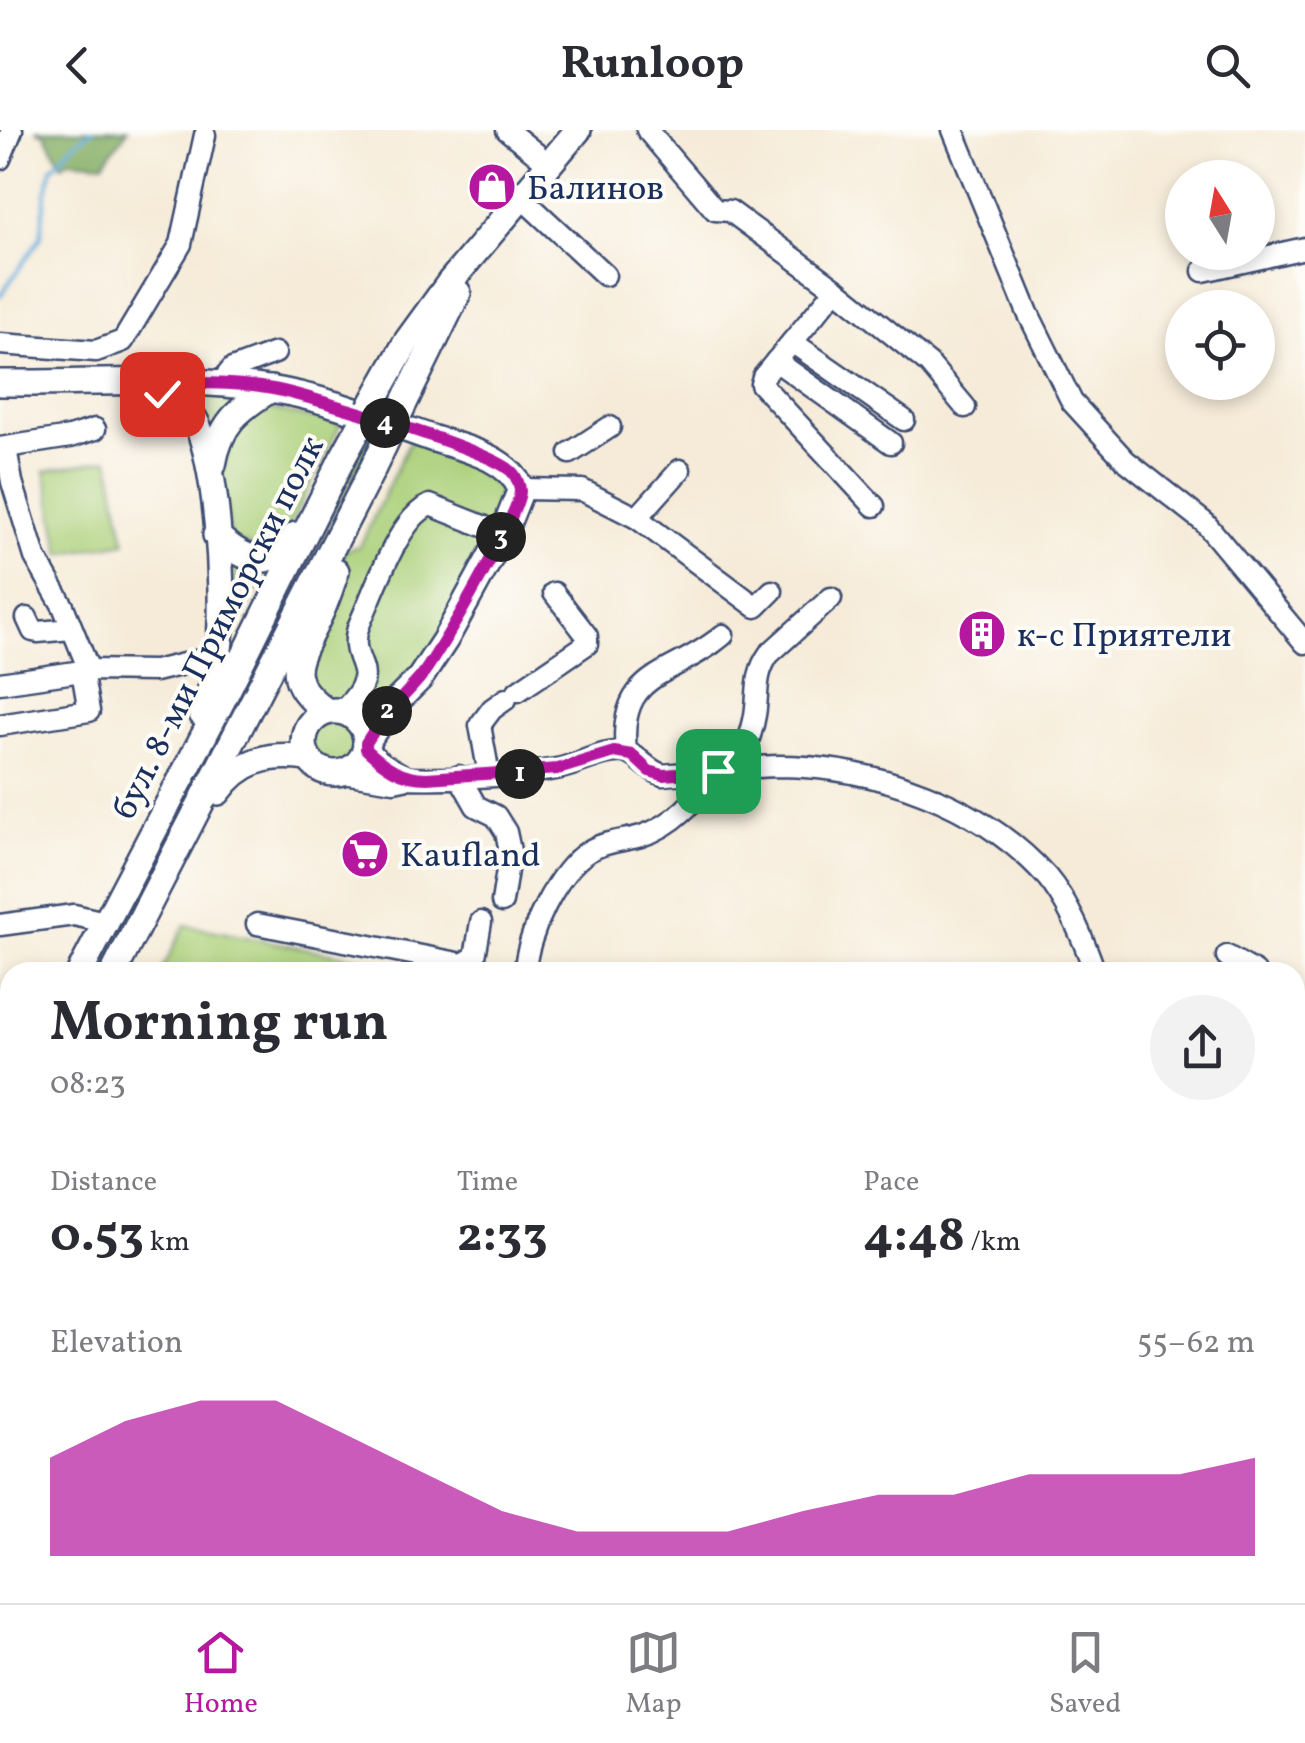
<!DOCTYPE html>
<html lang="en">
<head>
<meta charset="utf-8">
<style>
  body { margin:0; font-family:Vollkorn,serif; background:#f2f2f3; color:#2b2b33; height:100vh; display:flex; flex-direction:column; font-size:38px; white-space:nowrap }
  * { box-sizing:border-box; margin:0 }
  p { font-size:32px; color:#7c7c81 }
  .icon { flex:none; width:55px; height:55px; fill:none; stroke:currentColor; stroke-width:2; stroke-linecap:round; stroke-linejoin:round }
  .map { position:relative; flex:1; overflow:hidden }
  .details { position:absolute; left:0px; top:832px; width:1305px; height:642px; display:flex; flex-direction:column; background:#fff; border-radius:30px 30px 0 0; box-shadow:0 5px 15px #0003 }
  .details>* { flex:none }
  .needle { width:65px; rotate:349deg }
  .buttons { position:absolute; left:1165px; top:30px; display:grid; gap:20px }
  .buttons a { display:grid; place-items:center; width:110px; height:110px; border-radius:50%; background:#fff; box-shadow:0 5px 15px #0003; font-size:50px }
  .pin { position:absolute; display:grid; place-items:center; width:85px; height:85px; color:#fff; margin:-42px; border-radius:20px; box-shadow:0 5px 15px #0006 }
  .km { position:absolute; width:50px; height:50px; margin:-25px; border-radius:50%; background:#222; color:#fff; font-size:28px; line-height:50px; text-align:center }
  .round { display:grid; place-items:center; flex:none; width:105px; height:105px; border-radius:52px; background:#f2f2f3 }
  .summary { display:flex; align-items:center; justify-content:space-between; height:170px; padding:0 50px }
  h1 { font-size:55px; font-weight:700; line-height:75px }
  .figures { display:grid; grid-template-columns:repeat(3,1fr); gap:15px; height:170px; padding:10px 50px }
  .figures div { display:grid; align-content:center }
  .figures b { font-size:50px; font-weight:700 }
  .figures small { font-size:28px; font-weight:400 }
  .figures p { font-size:28px }
  .chart { height:280px; padding:20px 50px }
  .chart p { display:flex; justify-content:space-between }
  .chart svg { width:100%; height:180px; margin-top:10px; fill:#b5179e; opacity:.7 }
  header { display:flex; justify-content:space-between; align-items:center; height:130px; padding:0 50px; background:#fff; font-size:45px; font-weight:700 }
  .tabs { display:flex; justify-content:space-around; align-items:center; height:140px; border-top:2px solid #e1e1e2; background:#fff; font-size:28px; color:#7c7c81 }
  .tabs a { display:grid; justify-items:center; gap:5px }
  .tabs .selected { color:#b5179e }
  .map>svg:first-child { display:block }
  .green { fill:#acd07a; stroke:#64806c; stroke-width:2.5 }
  .forest { fill:#89b26a; stroke:#527064; stroke-width:2.5 }
  .lines { fill:none; stroke-linecap:round; stroke-linejoin:round }
  .stream { stroke:#64abda; stroke-width:4 }
  .minor-casing { stroke:#3c4b70; stroke-width:25 }
  .major-casing { stroke:#3c4b70; stroke-width:30 }
  .highway-casing { stroke:#3c4b70; stroke-width:32 }
  .minor { stroke:#fff; stroke-width:20 }
  .major { stroke:#fff; stroke-width:25 }
  .highway { stroke:#fff; stroke-width:28 }
  .major-bridge-casing { stroke:#3c4b70; stroke-width:30; stroke-linecap:butt }
  .major-bridge { stroke:#fff; stroke-width:25 }
  .route-casing { stroke:#fff; stroke-width:20 }
  .route { stroke:#b5179e; stroke-width:12 }
  .labels { text-anchor:middle; stroke-width:8; stroke-linejoin:round; paint-order:stroke }
  .poi-label { font-size:35px; fill:#1b2f5e; stroke:#fdfcf7; text-anchor:start }
  .street-label { font-size:35px; fill:#1b2f5e; stroke:#fdfcf7 }
</style>
</head>
<body>
<header><svg class="icon" aria-label="back" viewBox="0 0 24 24"><path d="M15 5l-7 7 7 7"/></svg>Runloop<svg class="icon" aria-label="search" viewBox="0 0 24 24"><circle cx="10" cy="10" r="6"/><path d="M15 15l6 6"/></svg></header>
<div class="map">
<svg width="1305" height="1473" viewBox="0 0 1305 1473">
  <rect width="100%" height="100%" fill="#fdfcf7"/>
  <filter id="ink" filterUnits="userSpaceOnUse"><feTurbulence type="fractalNoise" baseFrequency=".01" numOctaves="2"/><feDisplacementMap in="SourceGraphic" scale="20" xChannelSelector="R" yChannelSelector="G"/><feConvolveMatrix kernelMatrix="1 2 1 2 8 2 1 2 1" color-interpolation-filters="sRGB"/></filter>
  <filter id="wash" filterUnits="userSpaceOnUse"><feTurbulence type="fractalNoise" baseFrequency=".0048" numOctaves="4" result="noise"/><feDisplacementMap in="SourceGraphic" scale="40" xChannelSelector="R" yChannelSelector="G"/><feGaussianBlur stdDeviation="2.25" result="paint"/><feColorMatrix in="noise" values="0 0 0 0 0 0 0 0 0 0 0 0 0 0 0 0 0 1.4 0 .05"/><feComposite in="paint" operator="in"/></filter>
  <g filter="url(#wash)">
    <rect width="100%" height="100%" fill="#f6ebd8"/>
    <g class="green">
      <path d="M409,237L414,238C300,433 206,640 104,842H97L367,307Z"/>
      <path d="M204,253L271,259L217,312L175,270Z"/>
      <path d="M265,278L341,294L286,403L266,423L230,408L222,337L243,283Z"/>
      <path d="M414,302L516,347L445,510L369,585L353,586L362,597L366,619L352,638L329,643C303,634 297,609 315,588L300,524L319,488L345,420L360,416Z"/>
      <path d="M109,329L125,412L61,424L45,341Z"/>
      <path d="M235,432L267,439L234,503Z"/>
      <path d="M185,795L428,842H161Z"/>
    </g>
    <g class="forest">
      <path d="M36,0H128L103,33L68,30L62,35L45,4Z"/>
      <path d="M10,1184V1330L3,1328L0,1316V1223Z"/>
    </g>
    <g class="lines">
      <path class="stream" d="M0,166L41,107L45,66L52,38L73,15L93,0"/>
    </g>
  </g>
  <g filter="url(#ink)">
    <g class="lines">
      <g class="minor-casing">
        <g id="minor">
          <path d="M507,0L549,34"/>
          <path d="M647,0L715,80L730,81L836,159L929,234L965,277"/>
          <path d="M953,0L1028,183L1072,272L1125,330L1205,393L1305,513"/>
          <path d="M0,29L12,0"/>
          <path d="M521,67L605,145"/>
          <path d="M1203,141L1305,118"/>
          <path d="M836,159L763,247L761,254L874,376"/>
          <path d="M792,212L904,290"/>
          <path d="M0,214L96,221L123,211L181,114L205,5"/>
          <path d="M776,231L891,313"/>
          <path d="M220,254L232,239L275,223"/>
          <path d="M0,318L70,307L95,299"/>
          <path d="M6,318L12,352L35,427L63,476L89,540"/>
          <path d="M570,323L610,297"/>
          <path d="M521,359L582,360L637,388L756,477L772,461"/>
          <path d="M637,388L680,340"/>
          <path d="M27,488L33,501L38,502L72,499"/>
          <path d="M0,553L89,540L155,541L217,526"/>
          <path d="M518,561L587,514V506L554,463"/>
          <path d="M341,582C389,536 344,537 359,495C374,463 398,388 430,375L503,404"/>
          <path d="M0,595L89,581L82,541"/>
          <path d="M366,619L381,633L406,647"/>
          <path d="M626,622C617,539 673,548 723,505"/>
          <path d="M737,639C745,621 752,604 755,585C759,562 754,545 769,524L831,468"/>
          <path d="M343,643L394,651L408,648C456,649 508,647 556,639C577,636 603,619 624,622C638,624 646,640 663,645C701,642 739,637 778,636C875,636 982,674 1047,747C1069,773 1084,811 1095,842"/>
          <path d="M489,645L480,595L492,579L506,569"/>
          <path d="M459,646L476,676L496,686L506,702L510,721L502,772"/>
          <path d="M257,794L463,834L475,827L481,792"/>
          <path d="M0,795L74,785L105,792"/>
          <path d="M1227,826L1255,842"/>
          <path d="M525,842C526,806 557,741 589,721C605,711 624,711 641,706C674,696 698,668 718,641"/>
          <path d="M1295,1008L1305,1039"/>
          <path d="M129,1465L135,1473"/>
          <path d="M458,1465L462,1473"/>
          <path d="M799,1465V1473"/>
          <path d="M884,1465V1473"/>
          <path d="M1193,1465L1223,1473"/>
          <path d="M78,1473L99,1465"/>
          <path d="M641,1473V1465"/>
          <path d="M1047,1473V1465"/>
          <path d="M1173,1473L1174,1465"/>
        </g>
      </g>
      <g class="major-casing">
        <g id="major">
          <path d="M0,253C89,254 181,246 269,259C324,267 379,290 431,308C462,318 507,326 521,359L503,404L445,510L420,548L386,582L366,613"/>
          <path d="M383,254L407,211L450,152L578,0"/>
          <path d="M146,258C161,264 181,270 191,284C218,320 224,463 220,510C218,535 211,560 202,584"/>
          <path d="M408,265L458,163"/>
          <path d="M213,335C220,294 237,280 271,259"/>
          <path d="M216,405C245,431 271,443 296,405"/>
          <circle cx="335" cy="612" r="31"/>
          <path d="M326,581C279,546 299,530 319,486C326,472 331,456 336,441"/>
          <path d="M218,662C241,630 268,623 307,628"/>
          <path d="M80,842L222,571L342,329"/>
          <path d="M114,842L372,340"/>
          <path d="M0,1004L10,984"/>
          <path d="M0,1074L10,1054"/>
        </g>
      </g>
      <g class="highway-casing">
        <g id="highway">
          <path d="M0,1372L10,1375"/>
          <path d="M1295,1399L1305,1402"/>
          <path d="M0,1432L10,1429"/>
          <path d="M1295,1450L1305,1454"/>
        </g>
      </g>
      <use href="#minor" class="minor"/>
      <use href="#major" class="major"/>
      <use href="#highway" class="highway"/>
      <g class="major-bridge-casing">
        <g id="major-bridge">
          <path d="M342,329L383,254"/>
          <path d="M372,340L408,265"/>
        </g>
      </g>
      <use href="#major-bridge" class="major-bridge"/>
    </g>
  </g>
  <g class="lines" filter="url(#ink)">
    <g class="route-casing">
      <path id="route" d="M162,264L136,254C182,253 228,251 273,259C310,266 489,320 511,341C516,345 520,355 520,361C520,383 437,528 419,549C400,571 381,587 366,613V619C384,636 401,648 427,648L558,639L614,622L632,625L649,641L663,645L718,641"/>
    </g>
    <use href="#route" class="route"/>
  </g>
  <defs>
    <g id="shop-disc" transform="scale(2.5)"><circle r="9.5" fill="#b5179e" stroke="#fdfcf7"/><path d="M-5-2.5h2.3a2.7 3.5 0 0 1 5.4 0H5L5.5 6h-11ZM-1.5-2.5h3a1.5 2.3 0 0 0-3 0Z" fill="#fff"/></g>
    <g id="building-disc" transform="scale(2.5)"><circle r="9.5" fill="#b5179e" stroke="#fdfcf7"/><path d="M-4-6H4V6H1V3H-1V6H-4ZM-2.5-4.3h1.7v1.8h-1.7ZM.8-4.3h1.7v1.8H.8ZM-2.5-1h1.7V.8h-1.7ZM.8-1h1.7V.8H.8Z" fill="#fff"/></g>
    <g id="supermarket-disc" transform="scale(2.5)"><circle r="9.5" fill="#b5179e" stroke="#fdfcf7"/><path d="M-6-5.5h2.5l.6 2H6L4.5 2H-2.5L-4.4-4H-6ZM-1.5 3.2a1.3 1.3 0 1 0 .1 0ZM3 3.2a1.3 1.3 0 1 0 .1 0Z" fill="#fff"/></g>
  </defs>
  <g fill-rule="evenodd">
    <use href="#shop-disc" x="492" y="57"/>
    <use href="#building-disc" x="982" y="504"/>
    <use href="#supermarket-disc" x="365" y="724"/>
  </g>
  <g class="labels">
    <g class="poi-label">
      <text x="527" y="69">Балинов</text>
      <text x="1017" y="516">к-с Приятели</text>
      <text x="400" y="736">Kaufland</text>
    </g>
    <g class="street-label">
      <text transform="translate(217 497) rotate(-63)" y="12">бул. 8-ми Приморски полк</text>
    </g>
  </g>
</svg>
<div class="buttons">
<a><svg class="needle" viewBox="-14 -14 28 28"><path d="M0-13l5 13h-10z" fill="#e53935"/><path d="M0 13l5-13h-10z" fill="#7c7c81"/></svg></a>
<a><svg class="icon" aria-label="locate" viewBox="0 0 24 24"><circle cx="12" cy="12" r="6"/><path d="M12 2v4M12 18v4M2 12h4M18 12h4"/></svg></a>
</div>
<div class="pin" style="left:718px;top:641px;background:#1e9e55"><svg class="icon" aria-label="arrive" viewBox="0 0 24 24"><path d="M6 21V4h12l-3 4 3 4H6"/></svg></div>
<div class="pin" style="left:162px;top:264px;background:#d93025"><svg class="icon" aria-label="check" viewBox="0 0 24 24"><path d="M5 12l5 5 9-10"/></svg></div>
<b class="km" style="left:520px;top:644px">1</b>
<b class="km" style="left:387px;top:581px">2</b>
<b class="km" style="left:501px;top:407px">3</b>
<b class="km" style="left:385px;top:293px">4</b>
<section class="details">
<div class="summary"><div><h1>Morning run</h1><p>08:23</p></div><a class="round"><svg class="icon" aria-label="share" viewBox="0 0 24 24"><path d="M12 15V3M7 8l5-5 5 5M5 13v7h14v-7"/></svg></a></div>
<div class="figures">
<div><p>Distance</p><b>0.53<small> km</small></b></div>
<div><p>Time</p><b>2:33</b></div>
<div><p>Pace</p><b>4:48<small> /km</small></b></div>
</div>
<div class="chart"><p><span>Elevation</span>55–62 m</p>
<svg viewBox="0 0 160 44" preserveAspectRatio="none"><path d="M0 44V20L10 11L20 6L30 6L40 15L50 24L60 33L70 38L80 38L90 38L100 33L110 29L120 29L130 24L140 24L150 24L160 20V44z"/></svg>
</div>
</section>
</div>
<nav class="tabs">
<a class="selected"><svg class="icon" aria-label="home" viewBox="0 0 24 24"><path d="M3 11l9-7 9 7M6 9v11h12V9"/></svg>Home</a>
<a><svg class="icon" aria-label="map" viewBox="0 0 24 24"><path d="M3 6l6-2 6 2 6-2v14l-6 2-6-2-6 2zM9 4v14M15 6v14"/></svg>Map</a>
<a><svg class="icon" aria-label="saved" viewBox="0 0 24 24"><path d="M7 4h10v16l-5-4-5 4z"/></svg>Saved</a>
</nav>
</body>
</html>
